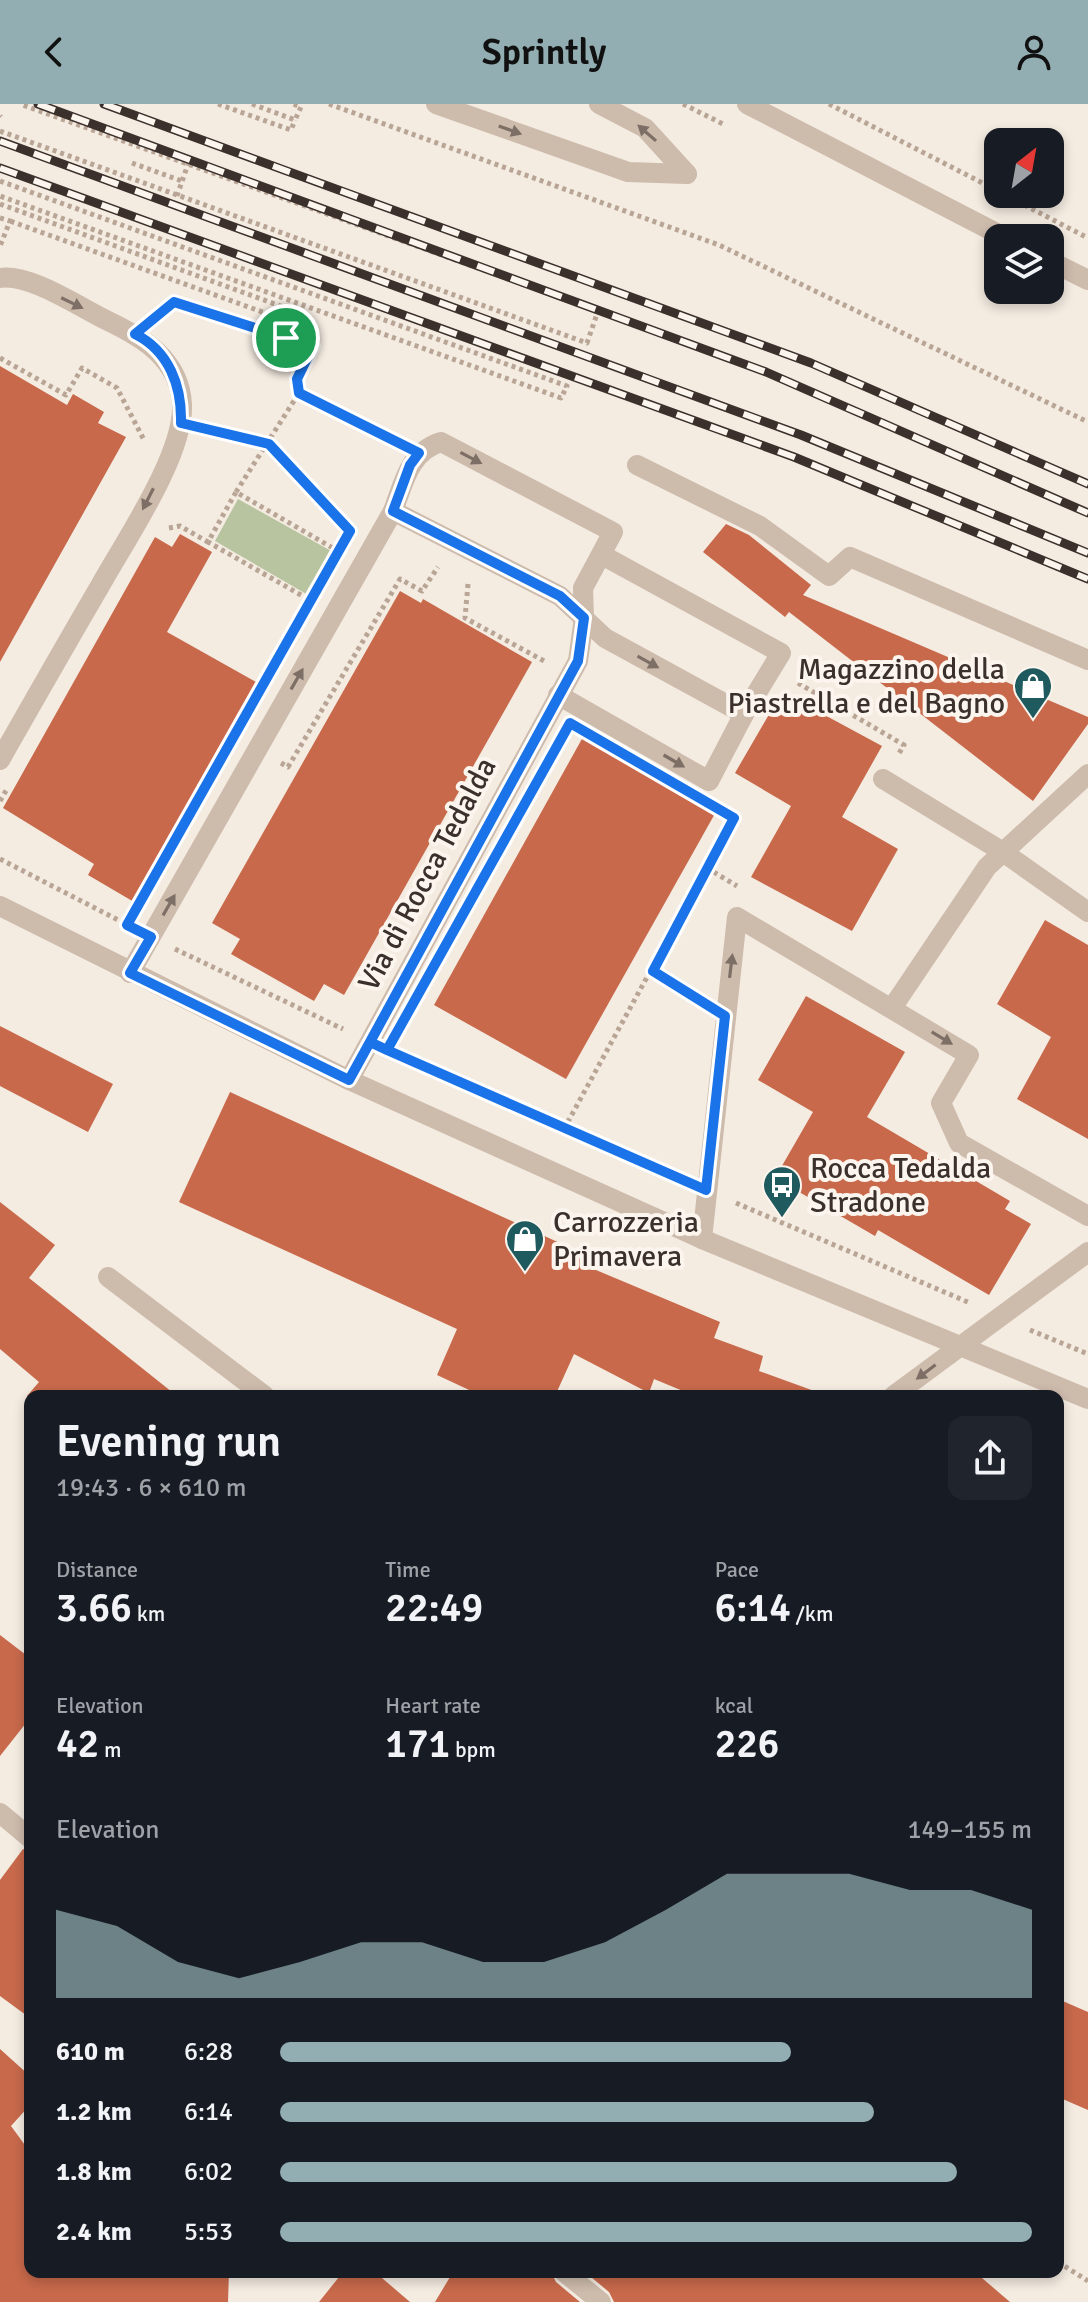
<!DOCTYPE html>
<html lang="en">
<head>
<meta charset="utf-8">
<style>
  body { margin:0; font-family:Signika,sans-serif; background:#20242c; color:#f1f3f6; height:100vh; display:flex; flex-direction:column; font-size:30px; white-space:nowrap }
  * { box-sizing:border-box; margin:0 }
  p { font-size:26px; color:#9ea1a6 }
  .icon { flex:none; width:44px; height:44px; fill:none; stroke:currentColor; stroke-width:2; stroke-linecap:round; stroke-linejoin:round }
  .map { position:relative; flex:1; overflow:hidden }
  .drawer { position:absolute; left:24px; top:1286px; width:1040px; height:888px; display:flex; flex-direction:column; background:#171b24; border-radius:16px; box-shadow:0 4px 12px #0003 }
  .drawer>* { flex:none }
  .needle { width:52px; rotate:31deg }
  .tools { position:absolute; left:984px; top:24px; display:grid; gap:16px }
  .tools a { display:grid; place-items:center; width:80px; height:80px; border-radius:16px; background:#171b24; box-shadow:0 4px 12px #0003; font-size:40px }
  .pin { position:absolute; display:grid; place-items:center; width:68px; height:68px; color:#fff; margin:-34px; border:4px solid #fff; border-radius:50%; box-shadow:0 2px 8px #0007 }
  .round { display:grid; place-items:center; flex:none; width:84px; height:84px; border-radius:16px; background:#20242c }
  .headline { display:flex; align-items:center; justify-content:space-between; height:136px; padding:0 32px }
  h1 { font-size:44px; font-weight:600; line-height:60px }
  .figures { display:grid; grid-template-columns:repeat(3,1fr); gap:12px; height:136px; padding:8px 32px }
  .figures div { display:grid; align-content:center }
  .figures b { font-size:40px; font-weight:600 }
  .figures small { font-size:22px; font-weight:400 }
  .figures p { font-size:22px }
  .chart { height:224px; padding:16px 32px }
  .chart p { display:flex; justify-content:space-between }
  .chart svg { width:100%; height:144px; margin-top:8px; fill:#92aeb2; opacity:.7 }
  ul { padding:0 32px; list-style:none; font-size:26px }
  li { display:grid; grid-template-columns:128px 96px 1fr; align-items:center; height:60px }
  li i { height:20px; border-radius:10px; background:#92aeb2 }
  header { display:flex; justify-content:space-between; align-items:center; height:104px; padding:0 32px; background:#92aeb2; color:#111; font-size:36px; font-weight:600 }
  .map>svg:first-child { display:block }
  .green { fill:#b8c4a0 }
  .building { fill:#c8694b }
  .lines { fill:none; stroke-linecap:round; stroke-linejoin:round }
  .path { stroke:#b9a596; stroke-width:5; stroke-dasharray:4 4; stroke-linecap:butt }
  .minor { stroke:#cdbbac; stroke-width:20 }
  .rail-casing { stroke:#3b302b; stroke-width:9 }
  .rail { stroke:#fbf5ee; stroke-width:6; stroke-dasharray:18; stroke-linecap:butt }
  .oneway { fill:#7d6f65 }
  .route-casing { stroke:#fff; stroke-width:16 }
  .route { stroke:#1a73e8; stroke-width:10 }
  .labels { text-anchor:middle; stroke-width:8; stroke-linejoin:round; paint-order:stroke }
  .poi-label { font-size:30px; fill:#3b302b; stroke:#fbf5ee; text-anchor:start }
  .street-label { font-size:30px; fill:#3b302b; stroke:#fbf5ee }
</style>
</head>
<body>
<header><svg class="icon" aria-label="back" viewBox="0 0 24 24"><path d="M15 5l-7 7 7 7"/></svg>Sprintly<svg class="icon" aria-label="person" viewBox="0 0 24 24"><circle cx="12" cy="8" r="4"/><path d="M4 21q1-7 8-7t8 7"/></svg></header>
<div class="map">
<svg width="1088" height="2198" viewBox="0 0 1088 2198">
  <rect width="100%" height="100%" fill="#f4ebe1"/>
  <path class="green" d="M238,395L333,448L308,491L215,437Z"/>
  <g class="building">
    <path d="M0,262L67,301L73,290L104,308L98,319L126,333L0,558Z"/>
    <path d="M726,420L749,431L811,481L803,491L1088,613V620L1033,697L789,508L785,513L703,448Z"/>
    <path d="M180,430L212,448L167,528L258,579L134,798L88,771L94,760L3,704L155,433L172,443Z"/>
    <path d="M400,487L421,499L423,495L532,558L344,891L324,880L314,897L231,850L240,835L212,819Z"/>
    <path d="M782,588L882,642L842,713L898,745L852,827L751,773L791,702L735,669Z"/>
    <path d="M583,633L717,706L566,975L434,901Z"/>
    <path d="M1045,816L1088,841V1035L1017,995L1051,933L997,900Z"/>
    <path d="M806,892L905,948L867,1013L1010,1097L1005,1105L1031,1120L989,1191L878,1126L875,1132L775,1074L813,1008L758,976Z"/>
    <path d="M0,922L113,980L88,1028L0,982Z"/>
    <path d="M230,988L588,1152L584,1161L720,1218L714,1234L763,1252L759,1267L817,1288V1292H695L654,1275L649,1289L574,1250L555,1292H482L437,1271L457,1225L179,1098Z"/>
    <path d="M0,1098L55,1141L29,1174L177,1292H27L39,1278L0,1245Z"/>
    <path d="M0,1531L30,1554V1614L0,1652Z"/>
    <path d="M23,1745L30,1747V1914L0,1892V1776Z"/>
    <path d="M1058,1895L1088,1908V2006L1058,1993Z"/>
    <path d="M0,1945L30,1972V2001L11,2022L30,2048V2168H229L228,2198H0Z"/>
    <path d="M343,2168H375L410,2198H319Z"/>
    <path d="M453,2168H551L556,2178L580,2198H435Z"/>
    <path d="M585,2168H975L1010,2198H614L609,2188Z"/>
  </g>
  <g class="lines">
    <g class="path">
      <path d="M218,0L291,26L295,16"/>
      <path d="M252,0L295,16L301,3L293,0"/>
      <path d="M329,0L719,141L1088,318"/>
      <path d="M683,0L723,20"/>
      <path d="M829,0L998,87"/>
      <path d="M0,12L1,13"/>
      <path d="M0,27L587,239L598,207L20,0"/>
      <path d="M132,59L182,77"/>
      <path d="M0,77L567,282L561,294L0,92"/>
      <path d="M1003,90L1088,134"/>
      <path d="M177,92L188,60"/>
      <path d="M0,100L297,208L293,219L10,117"/>
      <path d="M0,114L10,117L0,142"/>
      <path d="M159,210L174,198L313,242L297,275L299,289"/>
      <path d="M286,234L293,219"/>
      <path d="M0,254L66,291L82,264L117,284L144,336"/>
      <path d="M209,326L269,340L349,425"/>
      <path d="M236,388L299,289L393,336"/>
      <path d="M169,424L180,422L208,438"/>
      <path d="M468,480L465,514L546,558"/>
      <path d="M308,495L208,438L236,388L338,447"/>
      <path d="M798,579L904,641L898,651"/>
      <path d="M281,659L288,663L400,475L422,487L438,463"/>
      <path d="M0,697L7,685"/>
      <path d="M0,755L124,819"/>
      <path d="M707,764L737,782"/>
      <path d="M175,845L343,925"/>
      <path d="M653,867L699,896"/>
      <path d="M396,950L679,1075"/>
      <path d="M564,1025L734,714L718,705"/>
      <path d="M736,1099L970,1199"/>
      <path d="M1030,1226L1088,1250"/>
      <path d="M1058,2158L1088,2177"/>
    </g>
    <g class="minor">
      <path d="M436,0L628,68L687,70"/>
      <path d="M599,0L645,24L687,70"/>
      <path d="M747,0L1006,134"/>
      <path d="M1050,157L1088,176"/>
      <path d="M0,174C29,169 79,203 106,216C142,233 180,255 182,301C184,351 125,437 100,482C66,540 33,598 0,656"/>
      <path d="M637,361L760,422L829,472L850,453L1088,556"/>
      <path d="M393,407L560,492L605,534L744,610L781,549L602,451"/>
      <path d="M558,591L709,677L744,610"/>
      <path d="M883,675L1003,748L1088,808"/>
      <path d="M0,802L349,976L702,1135L1088,1295"/>
      <path d="M130,869L393,407C404,378 409,348 441,338L613,428L583,484L584,514L578,557L349,976"/>
      <path d="M892,904L987,763L1088,670"/>
      <path d="M702,1135L737,813L969,951L941,999L959,1039L1088,1112"/>
      <path d="M108,1173L265,1292"/>
      <path d="M893,1292L1088,1148"/>
      <path d="M0,1709L30,1734"/>
      <path d="M564,2168L601,2198"/>
    </g>
    <g class="rail-casing">
      <g id="rail">
        <path d="M38,0L766,268L1088,409"/>
        <path d="M104,0L811,259L1088,380"/>
        <path d="M0,37L801,331L1088,449"/>
        <path d="M0,64L794,353L1088,475"/>
      </g>
    </g>
    <use href="#rail" class="rail"/>
  </g>
  <defs><path id="oneway-solid" d="M-6-.8H1V-3.2L6.5 0L1 3.2V.8H-6Z" transform="scale(2)"/></defs>
  <g class="oneway">
    <use href="#oneway-solid" transform="translate(510 26) rotate(20)"/>
    <use href="#oneway-solid" transform="translate(647 29) rotate(-139)"/>
    <use href="#oneway-solid" transform="translate(72 199) rotate(26)"/>
    <use href="#oneway-solid" transform="translate(471 354) rotate(28)"/>
    <use href="#oneway-solid" transform="translate(148 395) rotate(117)"/>
    <use href="#oneway-solid" transform="translate(648 558) rotate(29)"/>
    <use href="#oneway-solid" transform="translate(297 575) rotate(-60)"/>
    <use href="#oneway-solid" transform="translate(674 657) rotate(30)"/>
    <use href="#oneway-solid" transform="translate(169 801) rotate(-60)"/>
    <use href="#oneway-solid" transform="translate(731 862) rotate(-83)"/>
    <use href="#oneway-solid" transform="translate(942 934) rotate(31)"/>
    <use href="#oneway-solid" transform="translate(926 1268) rotate(143)"/>
  </g>
  <g class="lines">
    <g class="route-casing">
      <path id="route" d="M286,234L174,198L135,230C169,247 182,282 181,319L269,340L350,427L127,821L151,833L130,869L349,976L370,938L387,946L706,1086L725,912L653,867L734,714L570,619L387,946L370,938L578,557L584,514L560,492L393,407L410,361L419,349L299,289L297,275L313,242L286,234"/>
    </g>
    <use href="#route" class="route"/>
  </g>
  <defs>
    <g id="shop-pin" transform="scale(2)"><path d="M0 17L-7.5 6A9.5 9.5 0 1 1 7.5 6Z" fill="#1f5a5e" stroke="#fbf5ee"/><path d="M-5-2.5h2.3a2.7 3.5 0 0 1 5.4 0H5L5.5 6h-11ZM-1.5-2.5h3a1.5 2.3 0 0 0-3 0Z" fill="#fff"/></g>
    <g id="bus-pin" transform="scale(2)"><path d="M0 17L-7.5 6A9.5 9.5 0 1 1 7.5 6Z" fill="#1f5a5e" stroke="#fbf5ee"/><path d="M-5-6H5V4H4V6H2V4H-2V6H-4V4H-5ZM-3.5-4V0h7V-4ZM-3.5 1.2v1.5H-2V1.2ZM2 1.2v1.5H3.5V1.2Z" fill="#fff"/></g>
  </defs>
  <g fill-rule="evenodd">
    <use href="#shop-pin" x="1033" y="582"/>
    <use href="#bus-pin" x="782" y="1081"/>
    <use href="#shop-pin" x="525" y="1135"/>
  </g>
  <g class="labels">
    <g class="poi-label">
      <text x="1005" y="575" text-anchor="end">Magazzino della<tspan x="1005" dy="34">Piastrella e del Bagno</tspan></text>
      <text x="810" y="1074">Rocca Tedalda<tspan x="810" dy="34">Stradone</tspan></text>
      <text x="553" y="1128">Carrozzeria<tspan x="553" dy="34">Primavera</tspan></text>
    </g>
    <g class="street-label">
      <text transform="translate(427 770) rotate(-62)" y="10">Via di Rocca Tedalda</text>
    </g>
  </g>
</svg>
<div class="tools">
<a><svg class="needle" viewBox="-14 -14 28 28"><path d="M0-13l5 13h-10z" fill="#e53935"/><path d="M0 13l5-13h-10z" fill="#9ea1a6"/></svg></a>
<a><svg class="icon" aria-label="layers" viewBox="0 0 24 24"><path d="M12 4l9 5-9 5-9-5zM3 14l9 5 9-5"/></svg></a>
</div>
<div class="pin" style="left:286px;top:234px;background:#1e9e55"><svg class="icon" aria-label="arrive" viewBox="0 0 24 24"><path d="M6 21V4h12l-3 4 3 4H6"/></svg></div>
<section class="drawer">
<div class="headline"><div><h1>Evening run</h1><p>19:43 · 6 × 610 m</p></div><a class="round"><svg class="icon" aria-label="share" viewBox="0 0 24 24"><path d="M12 15V3M7 8l5-5 5 5M5 13v7h14v-7"/></svg></a></div>
<div class="figures">
<div><p>Distance</p><b>3.66<small> km</small></b></div>
<div><p>Time</p><b>22:49</b></div>
<div><p>Pace</p><b>6:14<small> /km</small></b></div>
</div>
<div class="figures">
<div><p>Elevation</p><b>42<small> m</small></b></div>
<div><p>Heart rate</p><b>171<small> bpm</small></b></div>
<div><p>kcal</p><b>226</b></div>
</div>
<div class="chart"><p><span>Elevation</span>149–155 m</p>
<svg viewBox="0 0 160 44" preserveAspectRatio="none"><path d="M0 44V17L10 22L20 33L30 38L40 33L50 27L60 27L70 33L80 33L90 27L100 17L110 6L120 6L130 6L140 11L150 11L160 17V44z"/></svg>
</div>
<ul>
<li><b>610 m</b>6:28<i style="width:68%"></i></li>
<li><b>1.2 km</b>6:14<i style="width:79%"></i></li>
<li><b>1.8 km</b>6:02<i style="width:90%"></i></li>
<li><b>2.4 km</b>5:53<i style="width:100%"></i></li>
</ul>
</section>
</div>
</body>
</html>
